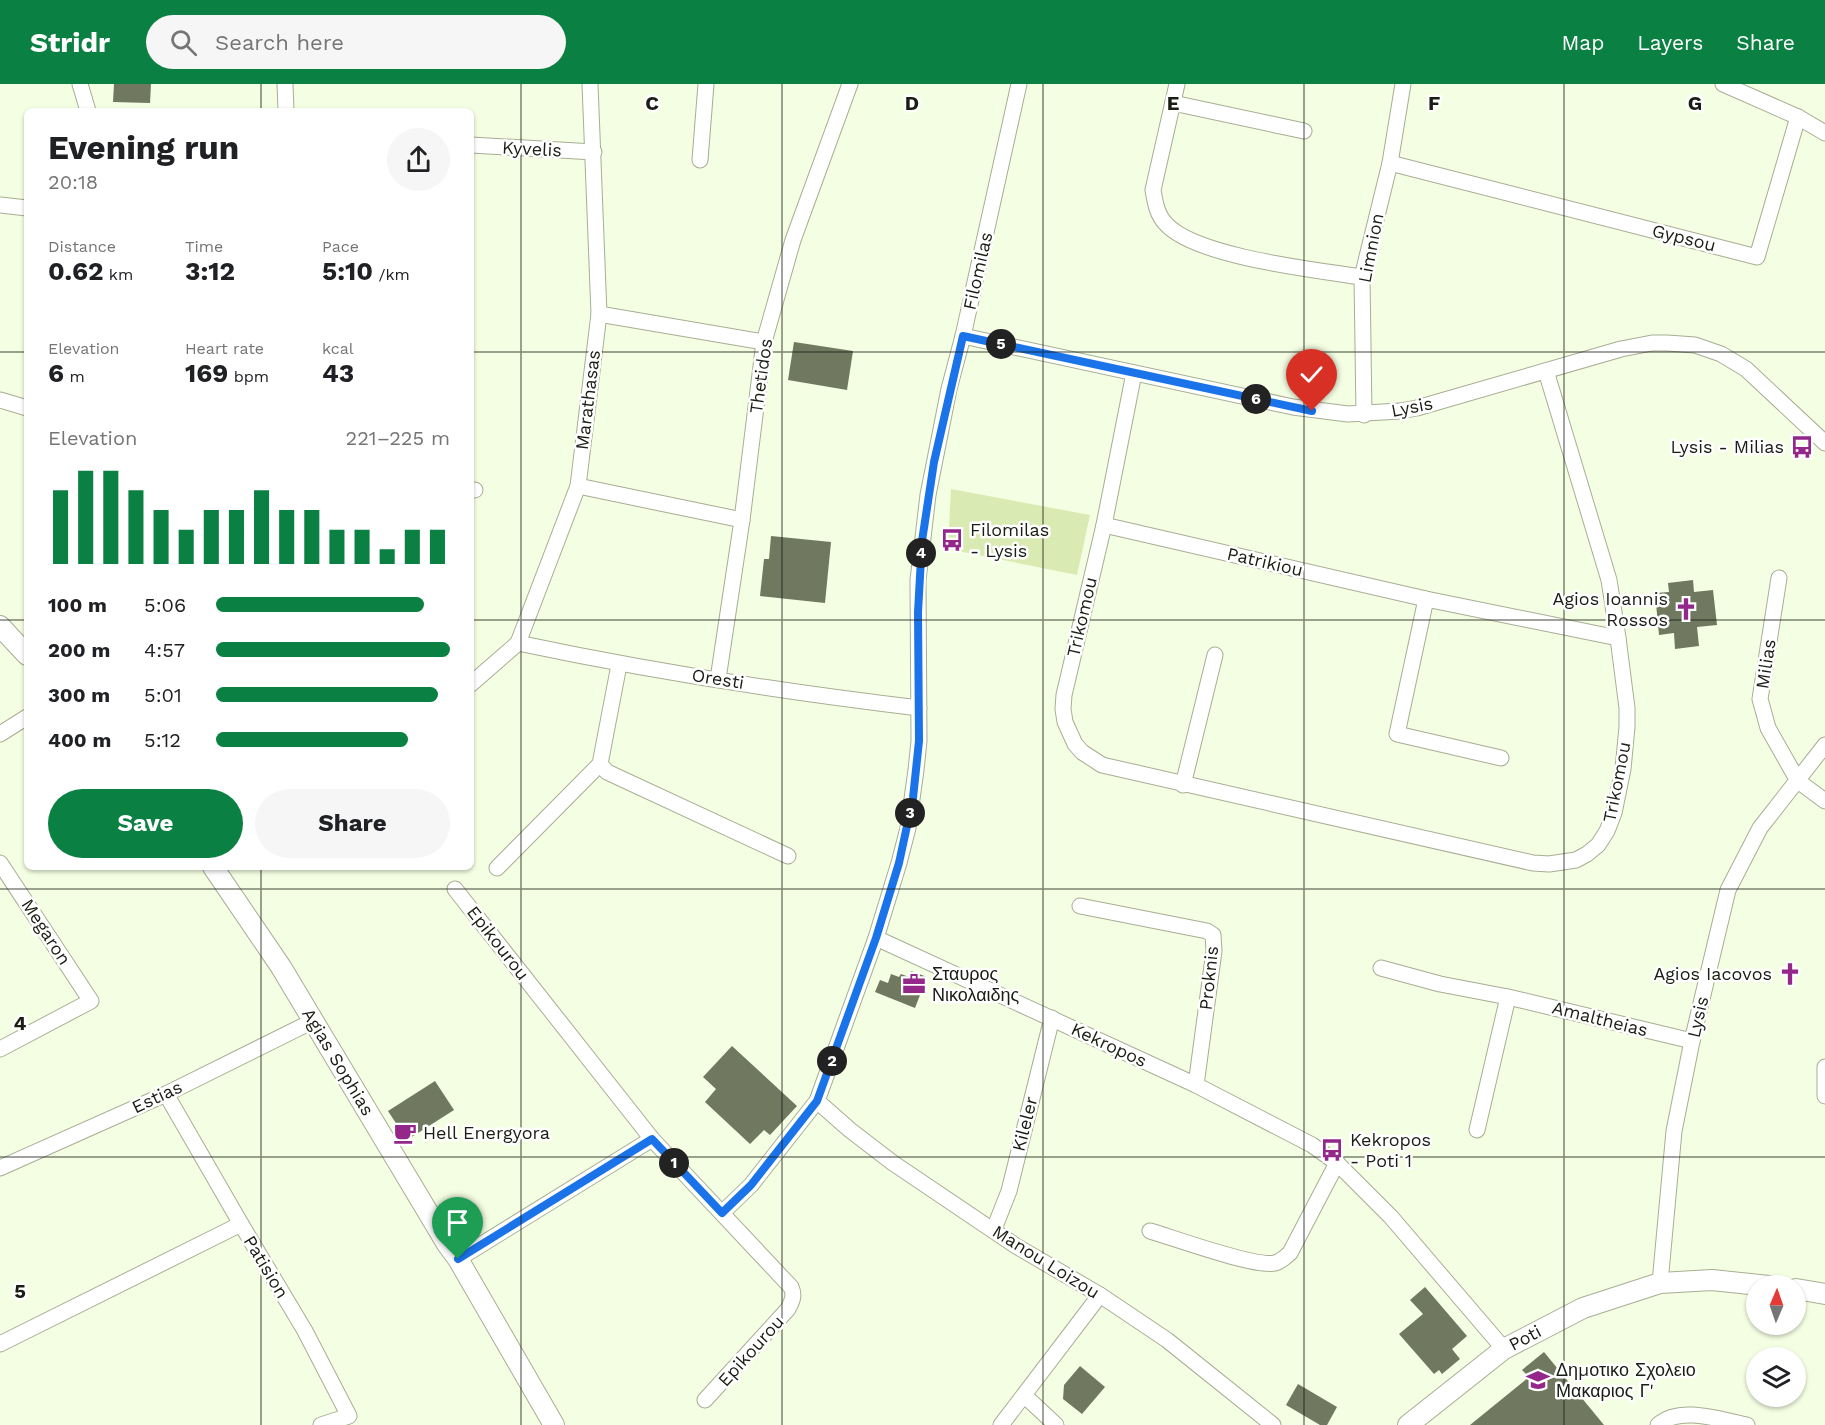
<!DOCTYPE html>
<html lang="en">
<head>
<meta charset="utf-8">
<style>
  body { margin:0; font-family:"Work Sans",sans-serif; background:#f6f6f6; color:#202124; height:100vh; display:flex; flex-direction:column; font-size:22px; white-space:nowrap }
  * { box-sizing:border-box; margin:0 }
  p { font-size:20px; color:#757577 }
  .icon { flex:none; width:33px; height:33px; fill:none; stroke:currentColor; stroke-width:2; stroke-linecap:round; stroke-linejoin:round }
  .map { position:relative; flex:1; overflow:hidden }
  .sheet { position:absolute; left:24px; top:24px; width:450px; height:762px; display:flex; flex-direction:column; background:#fff; border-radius:9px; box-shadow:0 2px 4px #0004 }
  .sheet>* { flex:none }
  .needle { width:39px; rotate:2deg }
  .buttons { position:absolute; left:1746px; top:1191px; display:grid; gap:12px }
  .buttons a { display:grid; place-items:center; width:60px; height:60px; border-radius:50%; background:#fff; box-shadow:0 2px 4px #0004; font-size:30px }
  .pin { position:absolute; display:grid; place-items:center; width:51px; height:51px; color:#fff; margin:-62px -26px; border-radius:50% 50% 50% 0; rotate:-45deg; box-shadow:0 0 6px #0007 }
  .pin .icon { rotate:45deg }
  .km { position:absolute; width:30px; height:30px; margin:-15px; border-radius:50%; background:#222; color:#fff; font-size:16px; line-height:30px; text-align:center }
  .round { display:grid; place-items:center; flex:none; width:63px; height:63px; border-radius:32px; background:#f6f6f6 }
  .headline { display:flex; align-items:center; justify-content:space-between; height:102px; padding:0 24px }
  h1 { font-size:33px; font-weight:700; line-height:45px }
  .stats { display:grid; grid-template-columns:repeat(3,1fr); gap:9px; height:102px; padding:6px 24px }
  .stats div { display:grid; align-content:center }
  .stats b { font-size:26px; font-weight:700 }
  .stats small { font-size:16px; font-weight:400 }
  .stats p { font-size:16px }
  .chart { height:168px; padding:12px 24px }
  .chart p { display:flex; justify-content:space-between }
  .chart svg { width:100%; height:108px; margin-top:6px; stroke:#0b8043; stroke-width:6 }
  .action { display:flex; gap:12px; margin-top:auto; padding:12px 24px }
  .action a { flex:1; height:69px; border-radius:36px; background:#0b8043; color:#fff; font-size:24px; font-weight:700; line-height:69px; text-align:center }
  .action a+a { background:#f6f6f6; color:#202124 }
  ul { padding:0 24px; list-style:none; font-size:20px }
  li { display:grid; grid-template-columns:96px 72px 1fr; align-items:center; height:45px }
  li i { height:15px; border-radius:8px; background:#0b8043 }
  header { display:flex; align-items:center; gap:36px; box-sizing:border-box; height:84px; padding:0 30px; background:#0b8043; color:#fff }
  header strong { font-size:28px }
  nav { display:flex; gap:33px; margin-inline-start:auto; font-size:21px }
  .search { width:420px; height:54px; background:#f6f6f6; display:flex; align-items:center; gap:15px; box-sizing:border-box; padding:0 21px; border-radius:33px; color:#757577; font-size:22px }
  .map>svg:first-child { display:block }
  .green { fill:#d9ebb2 }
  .building { fill:#707860 }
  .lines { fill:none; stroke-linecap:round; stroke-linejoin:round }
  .minor-casing { stroke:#a6ae94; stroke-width:17 }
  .tertiary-casing { stroke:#a6ae94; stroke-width:22 }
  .minor { stroke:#fff; stroke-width:15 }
  .tertiary { stroke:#fff; stroke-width:20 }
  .route-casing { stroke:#fff; stroke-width:12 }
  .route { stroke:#1a73e8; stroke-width:8 }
  .grid { fill:none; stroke:#1a1d14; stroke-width:1.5; stroke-opacity:0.55 }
  .labels { text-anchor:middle; stroke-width:5; stroke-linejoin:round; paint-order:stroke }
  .street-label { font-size:18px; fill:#1a1d14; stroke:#fff }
  .poi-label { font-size:18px; fill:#1a1d14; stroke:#fff; text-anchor:start }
  .grid-label { font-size:20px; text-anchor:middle; font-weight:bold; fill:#1a1d14; stroke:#fff; stroke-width:5; stroke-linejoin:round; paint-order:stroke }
</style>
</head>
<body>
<header>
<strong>Stridr</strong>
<div class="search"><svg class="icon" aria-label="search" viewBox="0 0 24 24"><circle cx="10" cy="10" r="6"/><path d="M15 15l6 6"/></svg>Search here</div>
<nav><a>Map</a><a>Layers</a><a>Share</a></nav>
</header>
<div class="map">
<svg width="1825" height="1341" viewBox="0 0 1825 1341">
  <rect width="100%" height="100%" fill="#f4fee2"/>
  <path class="green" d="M951,405L1090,431L1077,491L948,465Z"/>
  <g class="building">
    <path d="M114,0H151L150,19L113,18Z"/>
    <path d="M794,258L853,267L847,306L788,296Z"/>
    <path d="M771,452L831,458L825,519L760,512L764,475H769Z"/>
    <path d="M1693,496L1694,508L1713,506L1717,541L1697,543L1699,562L1675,565L1674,549L1659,551L1655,509L1669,508L1668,499Z"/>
    <path d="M911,887L927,893L915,924L875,908L880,896L888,899L891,890L899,893L901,890L909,893Z"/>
    <path d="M732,962L797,1022L770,1051L764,1046L750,1060L705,1018L716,1005L703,993Z"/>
    <path d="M435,997L454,1026L407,1056L388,1027Z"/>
    <path d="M1425,1203L1467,1252L1452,1265L1460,1275L1442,1290L1439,1286L1434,1290L1399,1250L1423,1230L1410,1216Z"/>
    <path d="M1544,1268L1604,1341H1470L1529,1293L1522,1286Z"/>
    <path d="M1080,1282L1105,1303L1082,1330L1063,1315L1064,1301Z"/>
    <path d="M1298,1300L1337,1323L1327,1341H1320L1286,1321Z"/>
  </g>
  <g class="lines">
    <g class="minor-casing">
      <g id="minor">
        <path d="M80,0L88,27"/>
        <path d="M285,0L286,27"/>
        <path d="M1177,0L1153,106C1155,118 1157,131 1166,140C1196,173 1316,186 1362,193"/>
        <path d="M1723,0L1798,33L1825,49"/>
        <path d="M1173,19L1304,47"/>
        <path d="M471,61L594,68"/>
        <path d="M700,76L706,0"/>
        <path d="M1390,79L1757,173L1798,33"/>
        <path d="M0,121L27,124"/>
        <path d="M599,230L764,258"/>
        <path d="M963,252L1293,323L1348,330L1400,327L1417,324L1621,265L1652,259H1667L1695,261L1721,270L1746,285L1825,359"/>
        <path d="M1134,289L1104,441L1064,611L1063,625L1065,638L1075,660L1082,668L1102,681L1533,779L1549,780L1576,776L1587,770L1598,761L1607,747L1614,729L1623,685L1627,643V624L1618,554L1609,496L1546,287"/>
        <path d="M0,316L27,324"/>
        <path d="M1364,331L1362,193L1390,79L1403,0"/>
        <path d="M578,402L742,436"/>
        <path d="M471,406H475"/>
        <path d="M1104,441L1426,515L1618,554"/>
        <path d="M1779,494L1760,615L1768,644L1798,697L1825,717"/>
        <path d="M1426,515L1397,650L1501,674"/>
        <path d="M518,559C650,587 784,608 919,624"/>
        <path d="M718,595L742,436L764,258L793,156L850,0"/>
        <path d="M471,600L518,559L578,402L599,230L590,0"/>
        <path d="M0,650L27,633"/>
        <path d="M600,680L607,688L788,772"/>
        <path d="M1183,701L1215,571"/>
        <path d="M0,779L91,917L0,965"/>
        <path d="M497,784L600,680L619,581"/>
        <path d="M455,805L652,1055L791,1203C795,1212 792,1217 788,1225L705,1316"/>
        <path d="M1080,822L1207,847L1213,851L1214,867L1196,1001"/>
        <path d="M876,854L1196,1001L1312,1061L1337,1079L1391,1133L1504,1265"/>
        <path d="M1381,884L1440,900L1508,913L1692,957"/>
        <path d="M1825,983V1012"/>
        <path d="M166,1010L241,1140L305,1247L349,1332L321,1341"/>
        <path d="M817,1017L850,1046L893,1079L1016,1162L1100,1211L1167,1256L1273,1341"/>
        <path d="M1477,1046L1508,913"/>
        <path d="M0,1084L166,1010L313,937"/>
        <path d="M722,1129L751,1101L817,1017L876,854L899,779L908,744L916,686L919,657L918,496L928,411L949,305L963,252L1019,0"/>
        <path d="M994,1145L1009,1107L1052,934"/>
        <path d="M1150,1147C1174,1154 1256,1184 1275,1179C1282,1177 1285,1173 1290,1169L1337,1079"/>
        <path d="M458,1175L652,1055"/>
        <path d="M1660,1199L1674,1047L1692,957L1728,806L1760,744L1825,661"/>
        <path d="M0,1260L241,1140"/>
        <path d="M1025,1312L1056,1341"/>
        <path d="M1001,1341L1100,1211"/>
        <path d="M1658,1341C1680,1321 1721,1336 1747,1341"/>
      </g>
    </g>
    <g class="tertiary-casing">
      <g id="tertiary">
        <path d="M0,542L27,571"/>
        <path d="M213,783L281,883L447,1160L458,1175L554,1341"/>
        <path d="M1796,1205L1825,1210"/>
        <path d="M1408,1341L1504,1265L1583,1224L1660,1199L1712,1196L1769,1202"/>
      </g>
    </g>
    <use href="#minor" class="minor"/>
    <use href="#tertiary" class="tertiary"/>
  </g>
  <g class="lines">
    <g class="route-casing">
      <path id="route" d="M458,1175L652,1055L722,1129L751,1101L817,1017L876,854L899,779L913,714L919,657L918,528L922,457L934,378L963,252L1312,327"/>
    </g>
    <use href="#route" class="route"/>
  </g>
  <path class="grid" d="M261,0V27M521,0V1341M782,0V1341M1043,0V1341M1304,0V1341M1564,0V1341M0,268H27M471,268H1825M0,536H27M471,536H1825M261,783V1341M0,805H1825M0,1073H1825"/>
  <defs>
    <g id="bus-bare" transform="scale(1.8)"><path d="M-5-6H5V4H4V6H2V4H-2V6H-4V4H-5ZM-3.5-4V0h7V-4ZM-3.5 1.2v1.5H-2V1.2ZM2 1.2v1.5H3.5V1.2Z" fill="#94288a" stroke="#fff" stroke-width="2.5" paint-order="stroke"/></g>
    <g id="church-bare" transform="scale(1.8)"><path d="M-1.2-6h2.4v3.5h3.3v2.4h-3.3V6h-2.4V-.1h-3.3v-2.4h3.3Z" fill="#94288a" stroke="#fff" stroke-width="2.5" paint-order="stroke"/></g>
    <g id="office-bare" transform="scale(1.8)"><path d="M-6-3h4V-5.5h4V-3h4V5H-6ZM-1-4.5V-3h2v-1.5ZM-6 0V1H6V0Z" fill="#94288a" stroke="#fff" stroke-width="2.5" paint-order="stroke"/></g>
    <g id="cafe-bare" transform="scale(1.8)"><path d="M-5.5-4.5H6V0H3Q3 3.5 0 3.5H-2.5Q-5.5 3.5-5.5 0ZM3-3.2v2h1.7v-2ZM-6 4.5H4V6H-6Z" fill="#94288a" stroke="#fff" stroke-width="2.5" paint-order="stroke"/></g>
    <g id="school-bare" transform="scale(1.8)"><path d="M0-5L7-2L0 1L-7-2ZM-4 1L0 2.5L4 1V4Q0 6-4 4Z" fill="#94288a" stroke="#fff" stroke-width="2.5" paint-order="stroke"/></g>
  </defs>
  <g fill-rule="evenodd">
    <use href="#bus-bare" x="1802" y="363"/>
    <use href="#bus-bare" x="952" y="456"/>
    <use href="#church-bare" x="1686" y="525"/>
    <use href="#church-bare" x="1790" y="890"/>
    <use href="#office-bare" x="914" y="900"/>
    <use href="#cafe-bare" x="405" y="1049"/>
    <use href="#bus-bare" x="1332" y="1066"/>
    <use href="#school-bare" x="1538" y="1296"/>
  </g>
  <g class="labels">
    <g class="street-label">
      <text transform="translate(532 65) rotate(3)" y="6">Kyvelis</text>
      <text transform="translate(1684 154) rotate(14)" y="6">Gypsou</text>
      <text transform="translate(1371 164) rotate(-79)" y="6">Limnion</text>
      <text transform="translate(978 187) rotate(-77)" y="6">Filomilas</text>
      <text transform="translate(761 292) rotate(-82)" y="6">Thetidos</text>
      <text transform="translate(588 316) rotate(-83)" y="6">Marathasas</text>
      <text transform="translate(1412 323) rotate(-11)" y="6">Lysis</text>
      <text transform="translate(1265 478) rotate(13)" y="6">Patrikiou</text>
      <text transform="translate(1082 533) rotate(-77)" y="6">Trikomou</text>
      <text transform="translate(1766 580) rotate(-81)" y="6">Milias</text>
      <text transform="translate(718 595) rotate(9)" y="6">Oresti</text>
      <text transform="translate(1617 698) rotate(-79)" y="6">Trikomou</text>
      <text transform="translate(46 848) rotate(57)" y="6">Megaron</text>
      <text transform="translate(498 859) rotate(52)" y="6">Epikourou</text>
      <text transform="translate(1209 894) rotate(-84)" y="6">Proknis</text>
      <text transform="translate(1698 933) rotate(-77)" y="6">Lysis</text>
      <text transform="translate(1600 935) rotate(14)" y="6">Amaltheias</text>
      <text transform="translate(1109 961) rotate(25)" y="6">Kekropos</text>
      <text transform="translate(338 978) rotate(59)" y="6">Agias Sophias</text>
      <text transform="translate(157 1013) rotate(-25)" y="6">Estias</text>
      <text transform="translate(1025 1040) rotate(-76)" y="6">Kileler</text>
      <text transform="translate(1046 1178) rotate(32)" y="6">Manou Loizou</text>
      <text transform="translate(266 1183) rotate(59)" y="6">Patision</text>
      <text transform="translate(1525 1254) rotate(-28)" y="6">Poti</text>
      <text transform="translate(751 1267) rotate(-48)" y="6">Epikourou</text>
    </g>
    <g class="poi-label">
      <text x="1784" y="369" text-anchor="end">Lysis - Milias</text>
      <text x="970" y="452">Filomilas<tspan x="970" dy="21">- Lysis</tspan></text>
      <text x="1668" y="521" text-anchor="end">Agios Ioannis<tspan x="1668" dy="21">Rossos</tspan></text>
      <text x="932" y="896">Σταυρος<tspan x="932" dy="21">Νικολαιδης</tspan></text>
      <text x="1772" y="896" text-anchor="end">Agios Iacovos</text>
      <text x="423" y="1055">Hell Energyora</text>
      <text x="1350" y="1062">Kekropos<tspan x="1350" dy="21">- Poti 1</tspan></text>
      <text x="1556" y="1292">Δημοτικο Σχολειο<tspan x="1556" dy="21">Μακαριος Γ'</tspan></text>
    </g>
  </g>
  <g class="grid-label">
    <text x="652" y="26">C</text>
    <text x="912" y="26">D</text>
    <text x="1173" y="26">E</text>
    <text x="1434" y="26">F</text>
    <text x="1695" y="26">G</text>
    <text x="20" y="946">4</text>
    <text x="20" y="1214">5</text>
  </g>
</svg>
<div class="buttons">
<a><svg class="needle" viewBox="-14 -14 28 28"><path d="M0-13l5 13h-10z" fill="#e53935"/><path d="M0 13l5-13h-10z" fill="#757577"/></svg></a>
<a><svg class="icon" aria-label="layers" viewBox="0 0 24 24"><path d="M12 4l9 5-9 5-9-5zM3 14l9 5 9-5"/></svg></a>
</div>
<div class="pin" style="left:458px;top:1175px;background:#1e9e55"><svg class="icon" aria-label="arrive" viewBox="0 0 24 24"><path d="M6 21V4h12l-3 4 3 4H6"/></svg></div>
<div class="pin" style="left:1312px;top:327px;background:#d93025"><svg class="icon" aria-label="check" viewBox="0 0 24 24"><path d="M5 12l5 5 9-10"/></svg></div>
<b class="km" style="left:674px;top:1079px">1</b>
<b class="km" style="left:832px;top:977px">2</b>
<b class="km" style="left:910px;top:729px">3</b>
<b class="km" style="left:921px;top:469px">4</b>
<b class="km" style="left:1001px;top:260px">5</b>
<b class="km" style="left:1256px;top:315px">6</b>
<section class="sheet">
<div class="headline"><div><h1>Evening run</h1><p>20:18</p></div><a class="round"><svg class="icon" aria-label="share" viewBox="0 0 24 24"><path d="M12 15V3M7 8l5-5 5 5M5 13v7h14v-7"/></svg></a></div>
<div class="stats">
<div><p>Distance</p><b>0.62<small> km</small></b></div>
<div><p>Time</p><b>3:12</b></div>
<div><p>Pace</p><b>5:10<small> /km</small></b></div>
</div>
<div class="stats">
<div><p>Elevation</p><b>6<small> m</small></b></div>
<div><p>Heart rate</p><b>169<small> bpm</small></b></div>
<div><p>kcal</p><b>43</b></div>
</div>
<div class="chart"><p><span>Elevation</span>221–225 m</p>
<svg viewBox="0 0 160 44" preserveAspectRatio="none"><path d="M5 44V14M15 44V6M25 44V6M35 44V14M45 44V22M55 44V30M65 44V22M75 44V22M85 44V14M95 44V22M105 44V22M115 44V30M125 44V30M135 44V38M145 44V30M155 44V30"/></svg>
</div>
<ul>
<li><b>100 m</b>5:06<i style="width:89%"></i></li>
<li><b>200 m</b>4:57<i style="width:100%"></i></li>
<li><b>300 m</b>5:01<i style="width:95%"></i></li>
<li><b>400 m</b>5:12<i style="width:82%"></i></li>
</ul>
<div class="action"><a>Save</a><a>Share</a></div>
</section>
</div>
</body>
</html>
